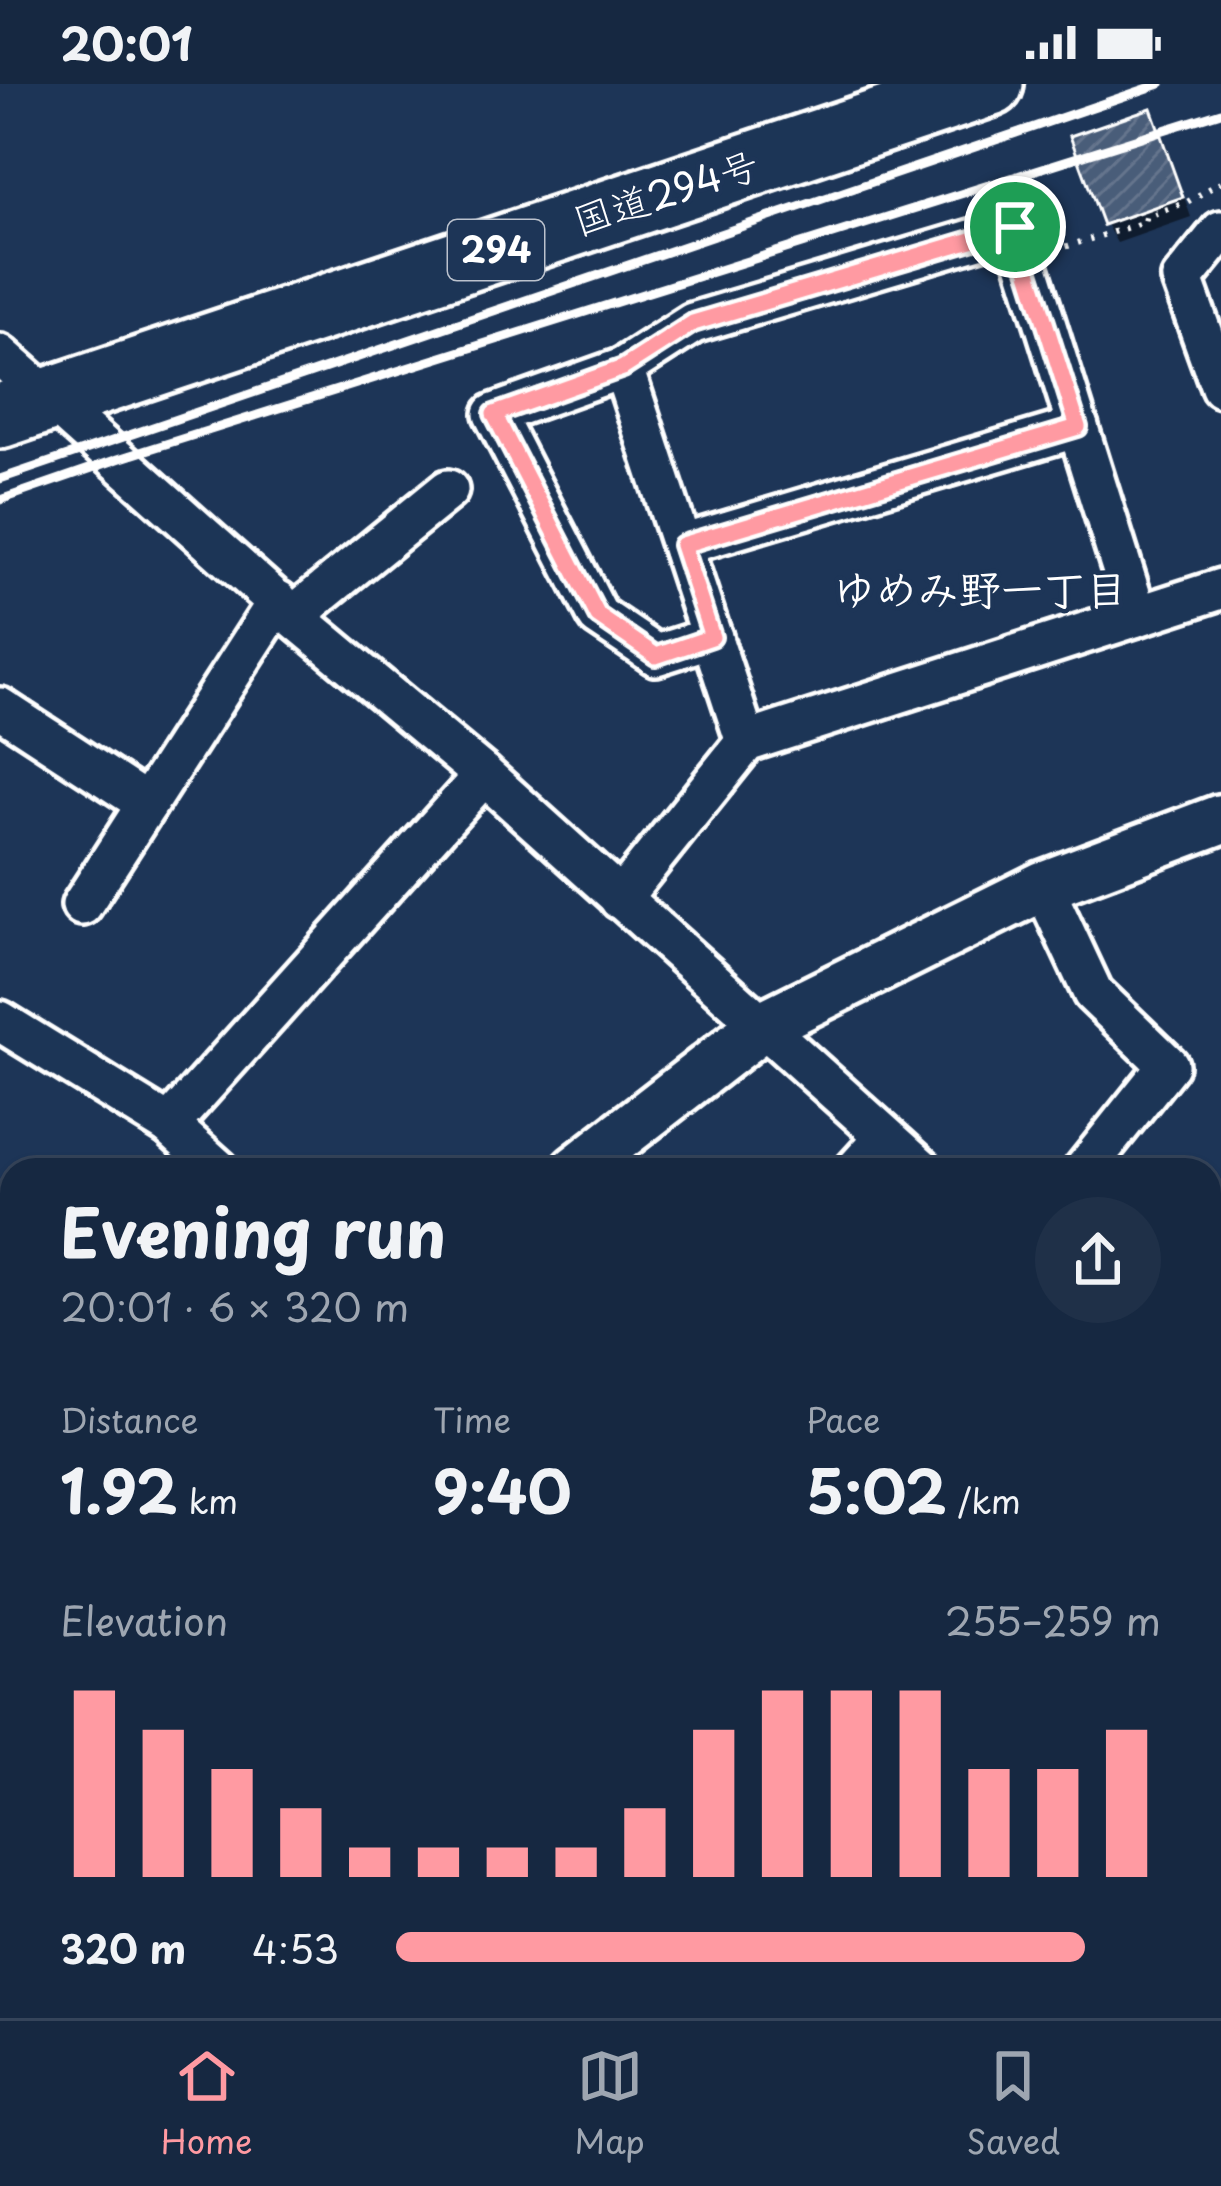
<!DOCTYPE html>
<html lang="en">
<head>
<meta charset="utf-8">
<style>
  body { margin:0; font-family:"Playpen Sans","Klee One",sans-serif; background:#1f3048; color:#f1f3f6; height:100vh; display:flex; flex-direction:column; font-size:45px; white-space:nowrap }
  * { box-sizing:border-box; margin:0 }
  p { font-size:39px; color:#9ea6b1 }
  .icon { flex:none; width:66px; height:66px; fill:none; stroke:currentColor; stroke-width:2; stroke-linecap:round; stroke-linejoin:round }
  .map { position:relative; flex:1; overflow:hidden }
  .side { position:absolute; left:0px; top:1074px; width:1221px; height:861px; display:flex; flex-direction:column; background:#162841; border-radius:36px 36px 0 0; box-shadow:0 3px 9px #0004,0 0 0 3px #35445a }
  .side>* { flex:none }
  .pin { position:absolute; display:grid; place-items:center; width:102px; height:102px; color:#fff; margin:-51px; border:6px solid #fff; border-radius:50%; box-shadow:0 3px 12px #0007 }
  .round { display:grid; place-items:center; flex:none; width:126px; height:126px; border-radius:63px; background:#1f3048 }
  .overview { display:flex; align-items:center; justify-content:space-between; height:204px; padding:0 60px }
  h1 { font-size:66px; font-weight:700; line-height:90px }
  .stats { display:grid; grid-template-columns:repeat(3,1fr); gap:18px; height:204px; padding:12px 60px }
  .stats div { display:grid; align-content:center }
  .stats b { font-size:60px; font-weight:700 }
  .stats small { font-size:33px; font-weight:400 }
  .stats p { font-size:33px }
  .chart { height:336px; padding:24px 60px }
  .chart p { display:flex; justify-content:space-between }
  .chart svg { width:100%; height:216px; margin-top:12px; stroke:#ff9aa2; stroke-width:6 }
  ul { padding:0 60px; list-style:none; font-size:39px }
  li { display:grid; grid-template-columns:192px 144px 1fr; align-items:center; height:90px }
  li i { height:30px; border-radius:15px; background:#ff9aa2 }
  .status { display:flex; justify-content:space-between; align-items:center; height:84px; padding:0 60px; background:#162841; direction:ltr }
  .status svg { height:33px; fill:currentColor }
  .menu { display:flex; justify-content:space-around; align-items:center; height:168px; border-top:3px solid #35445a; background:#162841; font-size:33px; color:#9ea6b1 }
  .menu a { display:grid; justify-items:center; gap:6px }
  .menu .selected { color:#ff9aa2 }
  .map>svg:first-child { display:block }
  .green { fill:#364b69; stroke:#9aa5b4; stroke-width:3 }
  .shadow { fill:#0007 }
  .building { fill:url(#building-hatch); stroke:#fff; stroke-width:3 }
  .lines { fill:none; stroke-linecap:round; stroke-linejoin:round }
  .minor-casing { stroke:#fff; stroke-width:48 }
  .tertiary-casing { stroke:#fff; stroke-width:57 }
  .trunk-casing { stroke:#fff; stroke-width:72 }
  .path { stroke:#fff; stroke-width:6; stroke-dasharray:3 9; stroke-linecap:butt }
  .minor { stroke:#1d3557; stroke-width:39 }
  .tertiary { stroke:#1d3557; stroke-width:48 }
  .trunk { stroke:#1d3557; stroke-width:63 }
  .rail { stroke:#fff; stroke-width:9 }
  .route-casing { stroke:#fff; stroke-width:24 }
  .route { stroke:#ff9aa2; stroke-width:15 }
  .labels { text-anchor:middle; stroke-width:9; stroke-linejoin:round; paint-order:stroke }
  .shield { fill:#1d3557; stroke:#bbc2cd; stroke-width:3 }
  .shield-label { font-size:36px; font-weight:bold; fill:#fff }
  .street-label { font-size:39px; fill:#fff; stroke:#1d3557 }
  .neighbourhood-label { font-size:42px; font-weight:bold; fill:#fff; stroke:#1d3557 }
</style>
</head>
<body>
<div class="status"><b>20:01</b><svg viewBox="0 0 49 12"><path d="M0 12V9h3v3zM5 12V6h3v6zM10 12V3h3v9zM15 12V0h3v12zM26 1h20v11H26zM47 4h2v5h-2z"/></svg></div>
<div class="map">
<svg width="1221" height="1934" viewBox="0 0 1221 1934">
  <defs>
    <pattern id="building-hatch" width="6" height="6" patternUnits="userSpaceOnUse" patternTransform="scale(3)"><rect width="6" height="6" fill="#4a5d79"/><path d="M-1 1l2-2M0 6l6-6M5 7l2-2" fill="none" stroke="#65758d"/></pattern>
  </defs>
  <rect width="100%" height="100%" fill="#1d3557"/>
  <filter id="ink" filterUnits="userSpaceOnUse"><feTurbulence type="fractalNoise" baseFrequency=".00833" numOctaves="2"/><feDisplacementMap in="SourceGraphic" scale="24" xChannelSelector="R" yChannelSelector="G"/><feConvolveMatrix kernelMatrix="1 2 1 2 8 2 1 2 1" color-interpolation-filters="sRGB"/></filter>
  <g filter="url(#ink)">
    <path class="green" d="M294,1923H387L381,1934H299Z"/>
    <path class="shadow" d="M1150,27L1161,46L1191,133L1117,159L1106,140Z"/>
    <path class="building" d="M1151,24L1183,113L1103,141L1070,52Z"/>
    <g class="lines">
      <g class="minor-casing">
        <g id="minor">
          <path d="M1221,147L1182,195L1221,303"/>
          <path d="M0,271L293,532L484,691L923,1086"/>
          <path d="M623,284L494,330L598,532L656,571L712,553"/>
          <path d="M682,461L1078,343"/>
          <path d="M293,532L448,406"/>
          <path d="M0,624L147,720"/>
          <path d="M746,658L623,284L693,239L1015,143L1137,532"/>
          <path d="M1043,802L1093,909L1168,981L1084,1086"/>
          <path d="M620,815L746,658L1221,505"/>
          <path d="M82,821L278,517"/>
          <path d="M0,937L169,1041L484,691"/>
          <path d="M169,1041L219,1086"/>
          <path d="M855,1086L885,1053"/>
          <path d="M0,1212L12,1219"/>
          <path d="M1209,1219L1221,1221"/>
          <path d="M1209,1353L1221,1373"/>
          <path d="M0,1382L12,1375"/>
          <path d="M0,1521L12,1534"/>
          <path d="M1209,1722L1221,1713"/>
          <path d="M0,1914L12,1909"/>
          <path d="M294,1923L299,1934"/>
          <path d="M592,1923L611,1934"/>
          <path d="M981,1923L1003,1934"/>
          <path d="M905,1934L906,1923"/>
        </g>
      </g>
      <g class="tertiary-casing">
        <g id="tertiary">
          <path d="M576,1086L763,941L1043,802L1221,735"/>
          <path d="M0,1618L12,1608"/>
        </g>
      </g>
      <g class="trunk-casing">
        <path id="trunk" d="M0,332L991,0"/>
      </g>
      <path class="path" d="M1055,166L1145,138L1146,133L1187,118L1221,98"/>
      <use href="#minor" class="minor"/>
      <use href="#tertiary" class="tertiary"/>
      <use href="#trunk" class="trunk"/>
      <g class="rail">
        <path d="M0,395L1160,0"/>
        <path d="M0,416L118,375L1221,28"/>
      </g>
    </g>
  </g>
  <g class="lines" filter="url(#ink)">
    <g class="route-casing">
      <path id="route" d="M1015,143L1078,343L682,461L712,553L656,572L598,532L494,330L623,284L693,239Z"/>
    </g>
    <use href="#route" class="route"/>
  </g>
  <g class="labels">
    <rect class="shield" x="448" y="136" width="96" height="60" rx="9"/>
    <g class="shield-label">
      <text x="496" y="179">294</text>
    </g>
    <g class="street-label">
      <text transform="translate(666 109) rotate(-18)" y="14">国道294号</text>
    </g>
    <g class="neighbourhood-label">
      <text x="980" y="521">ゆめみ野一丁目</text>
    </g>
  </g>
</svg>
<div class="pin" style="left:1015px;top:143px;background:#1e9e55"><svg class="icon" aria-label="arrive" viewBox="0 0 24 24"><path d="M6 21V4h12l-3 4 3 4H6"/></svg></div>
<section class="side">
<div class="overview"><div><h1>Evening run</h1><p>20:01 · 6 × 320 m</p></div><a class="round"><svg class="icon" aria-label="share" viewBox="0 0 24 24"><path d="M12 15V3M7 8l5-5 5 5M5 13v7h14v-7"/></svg></a></div>
<div class="stats">
<div><p>Distance</p><b>1.92<small> km</small></b></div>
<div><p>Time</p><b>9:40</b></div>
<div><p>Pace</p><b>5:02<small> /km</small></b></div>
</div>
<div class="chart"><p><span>Elevation</span>255–259 m</p>
<svg viewBox="0 0 160 44" preserveAspectRatio="none"><path d="M5 44V6M15 44V14M25 44V22M35 44V30M45 44V38M55 44V38M65 44V38M75 44V38M85 44V30M95 44V14M105 44V6M115 44V6M125 44V6M135 44V22M145 44V22M155 44V14"/></svg>
</div>
<ul>
<li><b>320 m</b>4:53<i style="width:90%"></i></li>
</ul>
</section>
</div>
<nav class="menu">
<a class="selected"><svg class="icon" aria-label="home" viewBox="0 0 24 24"><path d="M3 11l9-7 9 7M6 9v11h12V9"/></svg>Home</a>
<a><svg class="icon" aria-label="map" viewBox="0 0 24 24"><path d="M3 6l6-2 6 2 6-2v14l-6 2-6-2-6 2zM9 4v14M15 6v14"/></svg>Map</a>
<a><svg class="icon" aria-label="saved" viewBox="0 0 24 24"><path d="M7 4h10v16l-5-4-5 4z"/></svg>Saved</a>
</nav>
</body>
</html>
